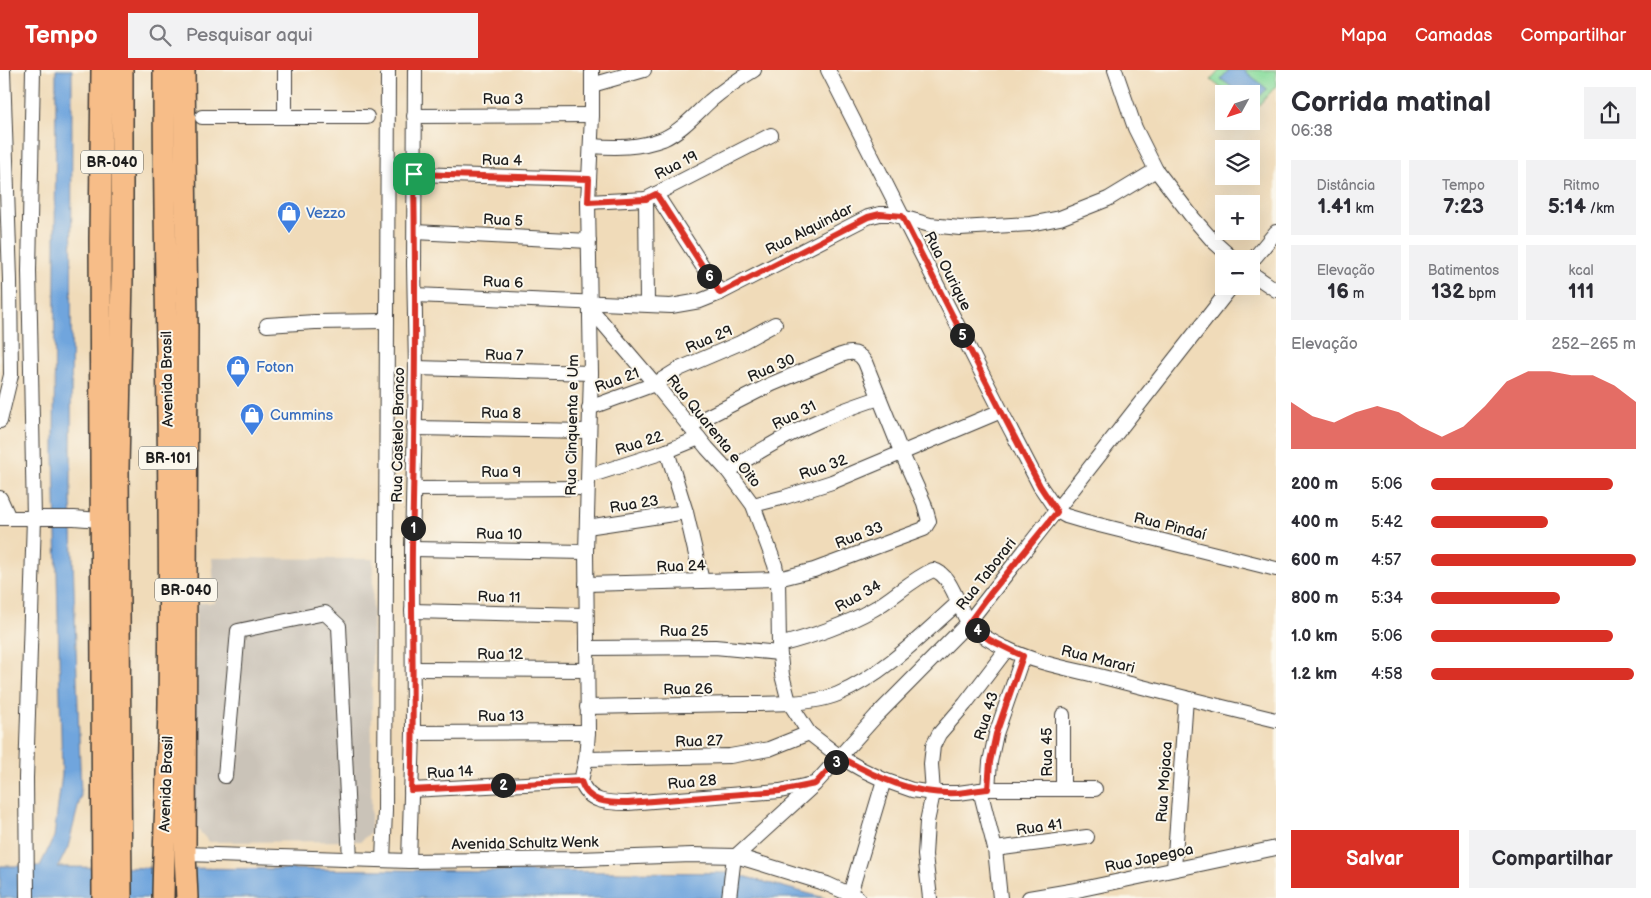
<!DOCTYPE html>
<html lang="pt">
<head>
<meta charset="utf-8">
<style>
  body { margin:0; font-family:"Balsamiq Sans",sans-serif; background:#f2f2f3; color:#2b2b33; height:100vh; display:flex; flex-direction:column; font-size:19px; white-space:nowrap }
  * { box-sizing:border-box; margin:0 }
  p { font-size:16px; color:#7c7c81 }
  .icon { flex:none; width:28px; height:28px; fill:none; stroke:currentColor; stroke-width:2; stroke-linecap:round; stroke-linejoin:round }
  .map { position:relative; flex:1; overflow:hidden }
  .sheet { display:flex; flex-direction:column; background:#fff; width:375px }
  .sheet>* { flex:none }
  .needle { width:32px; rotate:230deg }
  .controls { position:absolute; left:1215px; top:15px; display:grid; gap:10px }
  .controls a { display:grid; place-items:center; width:45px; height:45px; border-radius:0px; background:#fff; box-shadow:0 5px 20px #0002; font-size:25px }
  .pin { position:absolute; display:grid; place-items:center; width:42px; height:42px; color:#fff; margin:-21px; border-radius:10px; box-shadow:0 2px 8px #0006 }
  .km { position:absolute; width:25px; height:25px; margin:-12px; border-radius:50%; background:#222; color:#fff; font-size:14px; line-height:25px; text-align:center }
  .round { display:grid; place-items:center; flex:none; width:52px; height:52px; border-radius:0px; background:#f2f2f3 }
  .head { display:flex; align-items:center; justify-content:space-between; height:85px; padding:0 15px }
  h1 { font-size:28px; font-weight:700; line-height:38px }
  .stats { display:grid; grid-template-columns:repeat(3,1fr); gap:8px; height:85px; padding:5px 15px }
  .stats div { display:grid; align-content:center; border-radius:0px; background:#f2f2f3; text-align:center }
  .stats b { font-size:21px; font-weight:700 }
  .stats small { font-size:14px; font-weight:400 }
  .stats p { font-size:14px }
  .chart { height:140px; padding:10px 15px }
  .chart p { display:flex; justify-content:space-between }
  .chart svg { width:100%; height:90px; margin-top:5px; fill:#d93025; opacity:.7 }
  .action { display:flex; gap:10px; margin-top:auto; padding:10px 15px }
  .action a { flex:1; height:58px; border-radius:0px; background:#d93025; color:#fff; font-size:20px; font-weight:700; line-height:58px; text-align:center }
  .action a+a { background:#f2f2f3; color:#2b2b33 }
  ul { padding:0 15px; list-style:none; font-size:16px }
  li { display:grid; grid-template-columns:80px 60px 1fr; align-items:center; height:38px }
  li i { height:12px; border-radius:6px; background:#d93025 }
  header { display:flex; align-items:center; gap:30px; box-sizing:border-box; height:70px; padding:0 25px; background:#d93025; color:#fff }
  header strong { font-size:24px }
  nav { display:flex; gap:28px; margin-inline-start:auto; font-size:18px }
  .search { width:350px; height:45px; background:#f2f2f3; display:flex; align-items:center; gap:12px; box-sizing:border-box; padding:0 18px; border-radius:0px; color:#7c7c81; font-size:19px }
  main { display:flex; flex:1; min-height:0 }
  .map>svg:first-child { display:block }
  .industrial { fill:#cac3b8 }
  .green { fill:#8bdd9e; stroke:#547c5d }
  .water { fill:#70a5dd; stroke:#46607c }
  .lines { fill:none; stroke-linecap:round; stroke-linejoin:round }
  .minor-casing { stroke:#3c3934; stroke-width:16 }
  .highway-casing { stroke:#3c3934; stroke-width:24 }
  .minor { stroke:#fff; stroke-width:14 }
  .highway { stroke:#f7bd88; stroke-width:21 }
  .route-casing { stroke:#fff; stroke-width:10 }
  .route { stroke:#d93025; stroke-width:6 }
  .labels { text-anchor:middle; stroke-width:4; stroke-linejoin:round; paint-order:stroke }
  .shield { fill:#fbf7ec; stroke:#5f5e5a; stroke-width:1 }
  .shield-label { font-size:14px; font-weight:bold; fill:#1c1c1c }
  .street-label { font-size:15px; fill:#1c1c1c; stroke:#fbf7ec }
  .shop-label { font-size:15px; fill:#366cbe; stroke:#fbf7ec; text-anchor:start }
</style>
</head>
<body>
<header>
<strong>Tempo</strong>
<div class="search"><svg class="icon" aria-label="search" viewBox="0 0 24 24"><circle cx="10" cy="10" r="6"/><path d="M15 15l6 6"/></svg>Pesquisar aqui</div>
<nav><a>Mapa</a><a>Camadas</a><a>Compartilhar</a></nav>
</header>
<main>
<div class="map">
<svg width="1276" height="828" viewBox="0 0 1276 828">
  <rect width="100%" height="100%" fill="#fbf7ec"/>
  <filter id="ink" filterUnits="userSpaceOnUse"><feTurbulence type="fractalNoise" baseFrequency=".02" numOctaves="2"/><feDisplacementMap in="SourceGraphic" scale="10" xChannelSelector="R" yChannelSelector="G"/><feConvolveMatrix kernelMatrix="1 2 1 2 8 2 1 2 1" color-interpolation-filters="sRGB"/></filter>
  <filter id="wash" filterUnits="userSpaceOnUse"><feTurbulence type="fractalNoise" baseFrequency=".0096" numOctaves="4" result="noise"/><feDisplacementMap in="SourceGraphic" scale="20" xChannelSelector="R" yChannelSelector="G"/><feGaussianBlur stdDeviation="1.12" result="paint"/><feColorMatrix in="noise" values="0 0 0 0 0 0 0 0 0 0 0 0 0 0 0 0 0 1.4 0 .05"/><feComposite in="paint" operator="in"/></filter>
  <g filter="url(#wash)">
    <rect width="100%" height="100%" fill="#f0dbb9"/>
    <path class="industrial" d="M212,488L373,489L371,762L361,771L209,772L194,755L196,533H215Z"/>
    <path class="green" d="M1220,0H1276V16L1252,43L1251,24H1228L1211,10Z"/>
    <g class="water">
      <path d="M56,0H72L71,428L81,725L68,777L58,797L731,803L825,828H0V796H40L54,767L62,704L54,384Z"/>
      <path d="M1229,0H1244L1267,19L1253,33L1251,32V24H1241L1221,9Z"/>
    </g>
  </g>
  <g filter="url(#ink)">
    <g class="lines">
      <g class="minor-casing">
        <g id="minor">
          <path d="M285,0V47"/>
          <path d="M828,0L1001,341L1040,416L1057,441L1066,446L1083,451L1276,499"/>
          <path d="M1115,0L1135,58L1156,100L1193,148L1213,171L1233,189"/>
          <path d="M592,15L644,0"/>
          <path d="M414,46L592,45"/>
          <path d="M202,47H367"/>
          <path d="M591,76C616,78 639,78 663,69C681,61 696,44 710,31C724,19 739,9 754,0"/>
          <path d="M414,104L589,109"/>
          <path d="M656,124L720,223"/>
          <path d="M646,129L647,233"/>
          <path d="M588,132L646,129L771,65"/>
          <path d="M415,162L589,171"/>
          <path d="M1251,192L1276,162"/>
          <path d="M1251,203L1276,220"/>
          <path d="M415,225L671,236L700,231L720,223L868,147L880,144H891L930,155L960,158L1030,154L1060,148L1108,129L1156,100"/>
          <path d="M590,238L655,314L707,378L728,401L753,435L775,495L778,509L779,575L782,605L789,632L809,663L840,687L861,699L884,710L912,720L933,723H958L988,719H1095"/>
          <path d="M267,255L315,252L387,251"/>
          <path d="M416,298L591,303"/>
          <path d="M589,338L655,314L679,299L740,273L775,254"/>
          <path d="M0,351L11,305L10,210L3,0"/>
          <path d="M414,358L588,361"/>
          <path d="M667,381L686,442L702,511"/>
          <path d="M728,401C759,381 791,362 825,348C843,340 861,334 879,328"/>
          <path d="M589,406L667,381L699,368"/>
          <path d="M414,419L587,418"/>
          <path d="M0,428L9,448"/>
          <path d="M753,435L785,427L832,412L1001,341"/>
          <path d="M0,448H74L100,450"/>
          <path d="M587,457L686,442"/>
          <path d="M412,479L586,482"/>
          <path d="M586,514L778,509L814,500L924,459L929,451L924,433L902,384L865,292C859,282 852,281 841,285L772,314L689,356"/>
          <path d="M412,541L585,545"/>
          <path d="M779,575C810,567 843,556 872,540C893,529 910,510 933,500C951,503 959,539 968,552C974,562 994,573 1005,578C1035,593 1071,599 1103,607C1161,622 1218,636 1276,650"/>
          <path d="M587,578L715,577L779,583"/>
          <path d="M414,599L587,600"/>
          <path d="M587,637C636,636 686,635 736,634C764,634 812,635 838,624C884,604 922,565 959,532"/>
          <path d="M413,663L588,662"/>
          <path d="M586,689L730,686L769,679L809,663"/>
          <path d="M225,706L238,561L325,543L339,556L350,790"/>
          <path d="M581,711L586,689L588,662L586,482L591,303L588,132L592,45V0"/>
          <path d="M581,711C588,733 608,733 628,733L780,721L813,714"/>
          <path d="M1063,718V645"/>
          <path d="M988,719L990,692L996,664L1023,586"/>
          <path d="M411,720L581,711"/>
          <path d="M980,720L995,779L1000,828"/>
          <path d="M995,779L1087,767"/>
          <path d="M185,784L409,791L579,789L692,785L736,786L827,814L858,828"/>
          <path d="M736,786L815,714L876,646L968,553L1232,216"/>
          <path d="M383,790L385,741L388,0"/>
          <path d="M409,791L413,663L412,479L416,298L414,195L415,0"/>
          <path d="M1174,799L1186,628"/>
          <path d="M850,824L884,710"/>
          <path d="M27,828L26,708L34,448L29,201L33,0"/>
          <path d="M729,828L734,786"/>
          <path d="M930,828L925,785L927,752L933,723L931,694L933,676L939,664L965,634L1007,579"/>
          <path d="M1029,828L1082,819L1276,778"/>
        </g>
      </g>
      <g class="highway-casing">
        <g id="highway">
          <path d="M102,0L100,169L103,828"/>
          <path d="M184,0L187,257L185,784L187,828"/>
          <path d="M121,828L118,398L122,207V0"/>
          <path d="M163,828C164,763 168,698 169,633C172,422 164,211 164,0"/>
        </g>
      </g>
      <use href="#minor" class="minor"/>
      <use href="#highway" class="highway"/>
    </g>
  </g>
  <g class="lines" filter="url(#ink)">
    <g class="route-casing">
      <path id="route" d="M414,104L589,109L588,132L646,129L656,124L720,223L868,147L880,144L902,146L1001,341L1040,416L1057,442L990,524L968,554L990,570L1023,586L996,664L990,692L988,719C978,720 967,722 957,723C914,725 877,708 840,687L815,714L780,721L628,733C608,733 587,733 581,711L411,720C415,639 411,559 412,478C415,354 416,229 414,104Z"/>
    </g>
    <use href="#route" class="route"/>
  </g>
  <defs>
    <g id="shop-pin" transform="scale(1.25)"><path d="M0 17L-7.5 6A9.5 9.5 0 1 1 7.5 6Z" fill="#3f7fe0" stroke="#fbf7ec"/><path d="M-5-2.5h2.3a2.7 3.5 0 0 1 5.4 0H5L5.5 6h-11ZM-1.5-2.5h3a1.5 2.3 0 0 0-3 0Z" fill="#fff"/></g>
  </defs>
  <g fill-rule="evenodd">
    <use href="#shop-pin" x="289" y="143"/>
    <use href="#shop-pin" x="238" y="297"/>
    <use href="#shop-pin" x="252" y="345"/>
  </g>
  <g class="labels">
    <g class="shield">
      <rect x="81" y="80.5" width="62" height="23" rx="4"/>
      <rect x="139" y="376.5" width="58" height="23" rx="4"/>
      <rect x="155" y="508.5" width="62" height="23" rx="4"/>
    </g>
    <g class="shield-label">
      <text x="112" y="97">BR-040</text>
      <text x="168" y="393">BR-101</text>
      <text x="186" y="525">BR-040</text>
    </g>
    <g class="street-label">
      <text x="503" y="34">Rua 3</text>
      <text transform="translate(502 90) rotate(1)" y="5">Rua 4</text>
      <text transform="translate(676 95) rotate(-27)" y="5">Rua 19</text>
      <text transform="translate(503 150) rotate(3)" y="5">Rua 5</text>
      <text transform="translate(809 159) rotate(-27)" y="5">Rua Alquindar</text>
      <text transform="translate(948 201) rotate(63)" y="5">Rua Ourique</text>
      <text transform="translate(503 212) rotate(2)" y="5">Rua 6</text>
      <text transform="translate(709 269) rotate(-23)" y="5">Rua 29</text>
      <text transform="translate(504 285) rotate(1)" y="5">Rua 7</text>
      <text transform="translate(771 298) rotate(-23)" y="5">Rua 30</text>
      <text transform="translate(167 309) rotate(-91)" y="5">Avenida Brasil</text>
      <text transform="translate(617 310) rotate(-20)" y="5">Rua 21</text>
      <text transform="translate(501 343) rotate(1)" y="5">Rua 8</text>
      <text transform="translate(794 345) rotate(-26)" y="5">Rua 31</text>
      <text transform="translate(572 355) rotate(-89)" y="5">Rua Cinquenta e Um</text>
      <text transform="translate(714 361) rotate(51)" y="5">Rua Quarenta e Oito</text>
      <text transform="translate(398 365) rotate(-89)" y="5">Rua Castelo Branco</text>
      <text transform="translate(639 373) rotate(-18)" y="5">Rua 22</text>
      <text transform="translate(823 397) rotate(-19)" y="5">Rua 32</text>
      <text x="501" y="407">Rua 9</text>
      <text transform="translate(634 434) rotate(-9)" y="5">Rua 23</text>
      <text transform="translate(1170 456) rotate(14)" y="5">Rua Pindaí</text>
      <text transform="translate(499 464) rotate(1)" y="5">Rua 10</text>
      <text transform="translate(859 465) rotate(-21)" y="5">Rua 33</text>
      <text transform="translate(681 496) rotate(-2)" y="5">Rua 24</text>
      <text transform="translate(986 504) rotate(-52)" y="5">Rua Taborari</text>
      <text transform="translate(858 526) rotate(-29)" y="5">Rua 34</text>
      <text transform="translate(499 527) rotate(2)" y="5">Rua 11</text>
      <text x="684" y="566">Rua 25</text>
      <text x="500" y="589">Rua 12</text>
      <text transform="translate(1098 589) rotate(14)" y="5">Rua Marari</text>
      <text transform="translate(688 619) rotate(-1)" y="5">Rua 26</text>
      <text x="501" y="651">Rua 13</text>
      <text transform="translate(986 646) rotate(-73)" y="5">Rua 43</text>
      <text transform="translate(699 671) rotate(-2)" y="5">Rua 27</text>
      <text transform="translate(1047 682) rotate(-90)" y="5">Rua 45</text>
      <text transform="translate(450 702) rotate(-3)" y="5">Rua 14</text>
      <text transform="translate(692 712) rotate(-5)" y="5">Rua 28</text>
      <text transform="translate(1164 712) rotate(-86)" y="5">Rua Mojaca</text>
      <text transform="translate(166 714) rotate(-88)" y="5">Avenida Brasil</text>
      <text transform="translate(1039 757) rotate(-8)" y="5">Rua 41</text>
      <text transform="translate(525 773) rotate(-1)" y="5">Avenida Schultz Wenk</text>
      <text transform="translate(1149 788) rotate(-12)" y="5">Rua Japegoa</text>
    </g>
    <g class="shop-label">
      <text x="306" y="148">Vezzo</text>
      <text x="256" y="302">Foton</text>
      <text x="270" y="350">Cummins</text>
    </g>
  </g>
</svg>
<div class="controls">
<a><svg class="needle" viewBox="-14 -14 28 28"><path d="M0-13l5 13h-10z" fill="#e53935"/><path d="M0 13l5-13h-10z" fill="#7c7c81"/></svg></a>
<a><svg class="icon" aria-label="layers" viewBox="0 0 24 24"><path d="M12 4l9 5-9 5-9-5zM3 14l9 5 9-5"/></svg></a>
<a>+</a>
<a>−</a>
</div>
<div class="pin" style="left:414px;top:104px;background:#1e9e55"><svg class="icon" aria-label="arrive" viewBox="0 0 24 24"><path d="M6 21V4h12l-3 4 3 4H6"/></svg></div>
<b class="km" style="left:413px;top:458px">1</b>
<b class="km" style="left:503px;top:715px">2</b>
<b class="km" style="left:836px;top:692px">3</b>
<b class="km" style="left:977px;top:560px">4</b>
<b class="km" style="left:962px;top:265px">5</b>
<b class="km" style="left:709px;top:206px">6</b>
</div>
<section class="sheet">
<div class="head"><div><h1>Corrida matinal</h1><p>06:38</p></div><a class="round"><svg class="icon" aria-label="share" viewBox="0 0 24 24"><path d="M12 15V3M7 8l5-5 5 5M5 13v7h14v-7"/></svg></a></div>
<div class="stats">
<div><p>Distância</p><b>1.41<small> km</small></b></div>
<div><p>Tempo</p><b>7:23</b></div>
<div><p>Ritmo</p><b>5:14<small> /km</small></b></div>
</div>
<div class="stats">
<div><p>Elevação</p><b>16<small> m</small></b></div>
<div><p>Batimentos</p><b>132<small> bpm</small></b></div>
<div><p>kcal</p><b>111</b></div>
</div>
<div class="chart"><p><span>Elevação</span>252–265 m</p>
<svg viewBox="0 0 160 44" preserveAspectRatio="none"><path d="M0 44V21L10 28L20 31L30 26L40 23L50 26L60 33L70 38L80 33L90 23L100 11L110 6L120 6L130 8L140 8L150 13L160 21V44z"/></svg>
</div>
<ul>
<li><b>200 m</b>5:06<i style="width:89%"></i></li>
<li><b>400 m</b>5:42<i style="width:57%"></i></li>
<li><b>600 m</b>4:57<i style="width:100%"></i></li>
<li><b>800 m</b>5:34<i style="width:63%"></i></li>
<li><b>1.0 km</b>5:06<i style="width:89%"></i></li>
<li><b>1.2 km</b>4:58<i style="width:99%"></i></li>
</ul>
<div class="action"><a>Salvar</a><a>Compartilhar</a></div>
</section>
</main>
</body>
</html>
